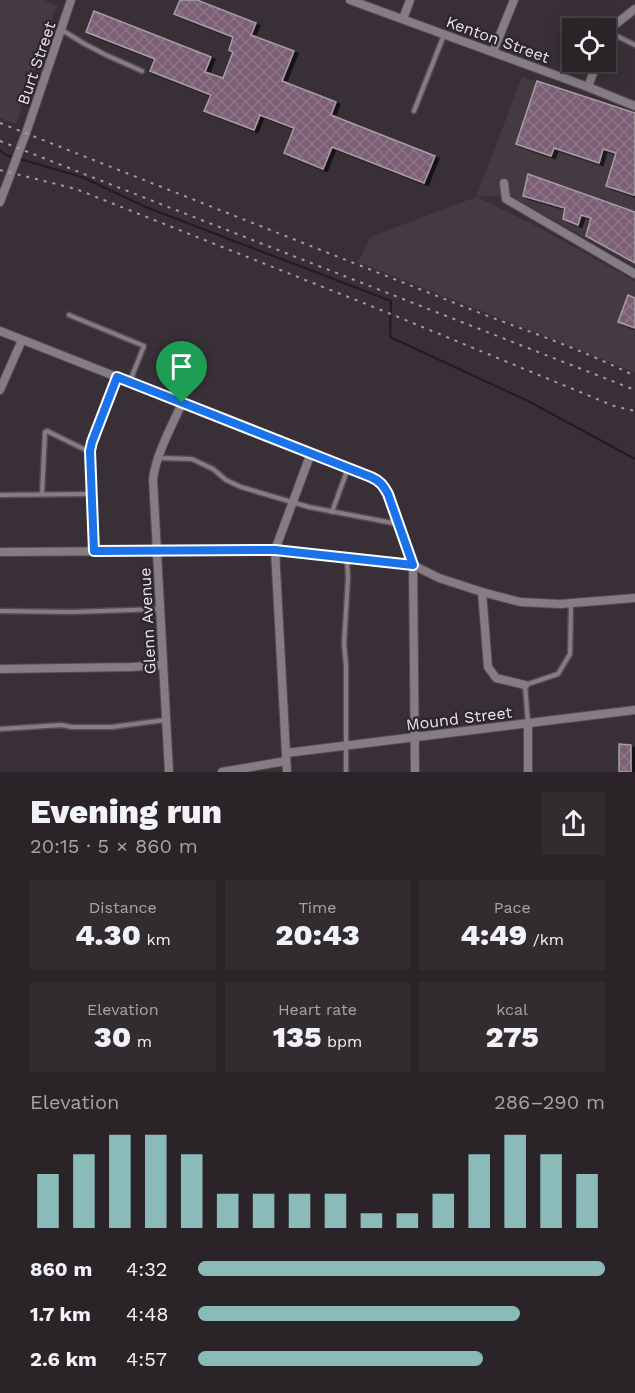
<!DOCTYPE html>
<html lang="en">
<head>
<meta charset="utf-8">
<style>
  body { margin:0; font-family:"Work Sans",sans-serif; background:#322c30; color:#f1f3f6; height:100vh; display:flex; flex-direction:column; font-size:22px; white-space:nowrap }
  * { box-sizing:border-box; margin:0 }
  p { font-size:20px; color:#a5a4a8 }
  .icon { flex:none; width:33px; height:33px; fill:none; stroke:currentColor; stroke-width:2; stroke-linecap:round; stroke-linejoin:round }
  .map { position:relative; height:772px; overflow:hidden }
  .drawer { display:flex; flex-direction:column; background:#2a2428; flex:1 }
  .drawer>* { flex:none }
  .fabs { position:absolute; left:562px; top:18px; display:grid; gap:12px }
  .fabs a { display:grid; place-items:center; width:54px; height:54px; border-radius:0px; background:#2a2428; box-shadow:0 3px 15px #0003,0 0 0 2px #464145; font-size:30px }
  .pin { position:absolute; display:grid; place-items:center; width:51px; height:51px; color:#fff; margin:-62px -26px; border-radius:50% 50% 50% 0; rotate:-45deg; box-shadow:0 0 6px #0007 }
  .pin .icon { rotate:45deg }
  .round { display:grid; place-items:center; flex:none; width:63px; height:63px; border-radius:0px; background:#322c30 }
  .summary { display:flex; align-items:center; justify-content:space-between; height:102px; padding:0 30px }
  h1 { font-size:33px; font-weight:800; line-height:45px }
  .figures { display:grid; grid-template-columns:repeat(3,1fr); gap:9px; height:102px; padding:6px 30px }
  .figures div { display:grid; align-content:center; border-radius:0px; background:#322c30; text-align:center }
  .figures b { font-size:30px; font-weight:800 }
  .figures small { font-size:16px; font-weight:400 }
  .figures p { font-size:16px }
  .chart { height:168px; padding:12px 30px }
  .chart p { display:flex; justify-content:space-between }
  .chart svg { width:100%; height:108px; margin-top:6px; stroke:#8bbbb9; stroke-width:6 }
  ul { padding:0 30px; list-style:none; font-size:20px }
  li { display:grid; grid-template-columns:96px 72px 1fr; align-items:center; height:45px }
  li i { height:15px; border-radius:8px; background:#8bbbb9 }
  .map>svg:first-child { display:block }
  .built { fill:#453942 }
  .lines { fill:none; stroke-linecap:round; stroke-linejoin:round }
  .stream { stroke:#2d1528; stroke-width:2 }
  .building { fill:url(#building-cross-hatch); stroke:#a69da4; stroke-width:1.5; filter:url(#shadow) }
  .lane-casing { stroke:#554d53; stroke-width:7 }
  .street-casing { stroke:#554d53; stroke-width:10 }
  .lane { stroke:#867d84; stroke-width:4 }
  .street { stroke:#867d84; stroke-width:8 }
  .rail { stroke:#a39da1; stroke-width:2; stroke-dasharray:3 6; stroke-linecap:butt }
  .route-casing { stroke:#fff; stroke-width:12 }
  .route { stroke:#1a73e8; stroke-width:8 }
  .labels { text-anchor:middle; stroke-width:4.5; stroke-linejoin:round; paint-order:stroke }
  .street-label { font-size:16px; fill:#eae5e9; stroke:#2e262c }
</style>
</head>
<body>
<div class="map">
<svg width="635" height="772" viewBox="0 0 635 772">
  <defs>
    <pattern id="building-cross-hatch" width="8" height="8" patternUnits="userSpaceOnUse" patternTransform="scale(1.5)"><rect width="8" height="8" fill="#7c5e75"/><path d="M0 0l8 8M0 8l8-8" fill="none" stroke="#8f7589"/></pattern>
    <filter id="shadow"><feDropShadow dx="4" dy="2.5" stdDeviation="0" flood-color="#0009"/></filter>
  </defs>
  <rect width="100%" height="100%" fill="#383036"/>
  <g class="built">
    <path d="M0,0H43L57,5L16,124L0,118Z"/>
    <path d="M522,77L635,116V266L510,195L477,197L536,226L635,281V372L358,262L370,237L476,197Z"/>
  </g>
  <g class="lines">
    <path class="stream" d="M0,150L6,155L82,177L148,208L391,301L390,337L530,402L635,459"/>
  </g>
  <g class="building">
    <path d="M180,0H197L256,23L251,35L294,51L282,81L336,102L331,115L435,156L424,183L332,147L323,169L284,153L294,128L260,115L254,130L204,111L211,95L150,71L155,59L86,32L94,11L211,57L205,72L223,78L233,52L229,50L233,37L174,14Z"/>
    <path d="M537,81L635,113V191L634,195L606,186L616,153L603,149L599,163L554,148L551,156L516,144Z"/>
    <path d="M528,174L635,212V263L586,236L591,218L581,215L578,225L563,219L565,208L523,196Z"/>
    <path d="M628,295L635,298V328L618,322Z"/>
    <path d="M619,744L631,745V772H619Z"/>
  </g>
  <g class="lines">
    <g class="lane-casing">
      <g id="lane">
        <path d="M62,30L83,43L106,55L142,71"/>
        <path d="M607,31L635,45"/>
        <path d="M414,111L444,35"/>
        <path d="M69,315L144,346L130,381"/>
        <path d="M159,458L192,459L213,469L226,480L241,487L309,507L398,524"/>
        <path d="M42,494L45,432L47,431L88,451"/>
        <path d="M0,495L91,494"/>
        <path d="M332,512L348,468"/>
        <path d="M0,611L72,612L160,609"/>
        <path d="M528,723L525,685L558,674L570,654L571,604"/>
        <path d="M0,729L61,725L72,727H112L165,720"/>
        <path d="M346,772V665L344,644L348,578L347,559"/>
      </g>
    </g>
    <g class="street-casing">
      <g id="street">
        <path d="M350,0L588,87L635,106"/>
        <path d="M403,19L410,0"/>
        <path d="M606,34L607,31L635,9"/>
        <path d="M493,52L514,0"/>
        <path d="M588,87L597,62"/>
        <path d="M504,183L506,199L635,274"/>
        <path d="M0,202L26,133L71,0"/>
        <path d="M0,331L371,477L383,485L388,494L413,565L415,772"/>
        <path d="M0,390L22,340"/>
        <path d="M94,551L89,451L117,377"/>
        <path d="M0,552L275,550L413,565L439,578L482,592L520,602L560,604L635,598"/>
        <path d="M482,592L488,667L496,678L525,685"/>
        <path d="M0,669L131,667L163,665"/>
        <path d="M286,753L635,710"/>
        <path d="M169,772L153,479C156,454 172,426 182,403"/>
        <path d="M222,772L286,761"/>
        <path d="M287,772L275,550L311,453"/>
        <path d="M528,772V723"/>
      </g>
    </g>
    <use href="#lane" class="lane"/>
    <use href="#street" class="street"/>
    <g class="rail">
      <path d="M0,123L485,315C536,334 587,352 635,376"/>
      <path d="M0,141L635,390"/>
      <path d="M0,170L76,189L386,312L614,406L635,411"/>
    </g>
  </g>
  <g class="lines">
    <g class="route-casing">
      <path id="route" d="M117,377L371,477C380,481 383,485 388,494L413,565L275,550L94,551L90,451L92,442Z"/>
    </g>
    <use href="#route" class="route"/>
  </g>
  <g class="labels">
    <g class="street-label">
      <text transform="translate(498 39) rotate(20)" y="6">Kenton Street</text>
      <text transform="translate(36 63) rotate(-71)" y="6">Burt Street</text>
      <text transform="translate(147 621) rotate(-93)" y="6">Glenn Avenue</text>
      <text transform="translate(459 718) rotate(-7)" y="6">Mound Street</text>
    </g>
  </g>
</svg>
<div class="fabs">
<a><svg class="icon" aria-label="locate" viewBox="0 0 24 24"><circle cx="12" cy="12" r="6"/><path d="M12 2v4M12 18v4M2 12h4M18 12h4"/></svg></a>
</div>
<div class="pin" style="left:182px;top:403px;background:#1e9e55"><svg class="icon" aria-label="arrive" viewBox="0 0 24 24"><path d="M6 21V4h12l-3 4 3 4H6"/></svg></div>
</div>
<section class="drawer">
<div class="summary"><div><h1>Evening run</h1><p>20:15 · 5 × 860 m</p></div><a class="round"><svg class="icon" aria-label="share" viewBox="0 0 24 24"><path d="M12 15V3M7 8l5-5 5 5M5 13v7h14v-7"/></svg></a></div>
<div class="figures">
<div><p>Distance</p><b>4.30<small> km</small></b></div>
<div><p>Time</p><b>20:43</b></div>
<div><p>Pace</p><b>4:49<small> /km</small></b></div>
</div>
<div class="figures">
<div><p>Elevation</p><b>30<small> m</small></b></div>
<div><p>Heart rate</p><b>135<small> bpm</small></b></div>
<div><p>kcal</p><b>275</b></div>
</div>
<div class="chart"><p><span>Elevation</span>286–290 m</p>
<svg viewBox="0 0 160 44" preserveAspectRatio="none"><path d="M5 44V22M15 44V14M25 44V6M35 44V6M45 44V14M55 44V30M65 44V30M75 44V30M85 44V30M95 44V38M105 44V38M115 44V30M125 44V14M135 44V6M145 44V14M155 44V22"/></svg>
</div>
<ul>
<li><b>860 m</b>4:32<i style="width:100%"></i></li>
<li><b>1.7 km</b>4:48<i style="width:79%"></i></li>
<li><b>2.6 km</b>4:57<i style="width:70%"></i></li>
</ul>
</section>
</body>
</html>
